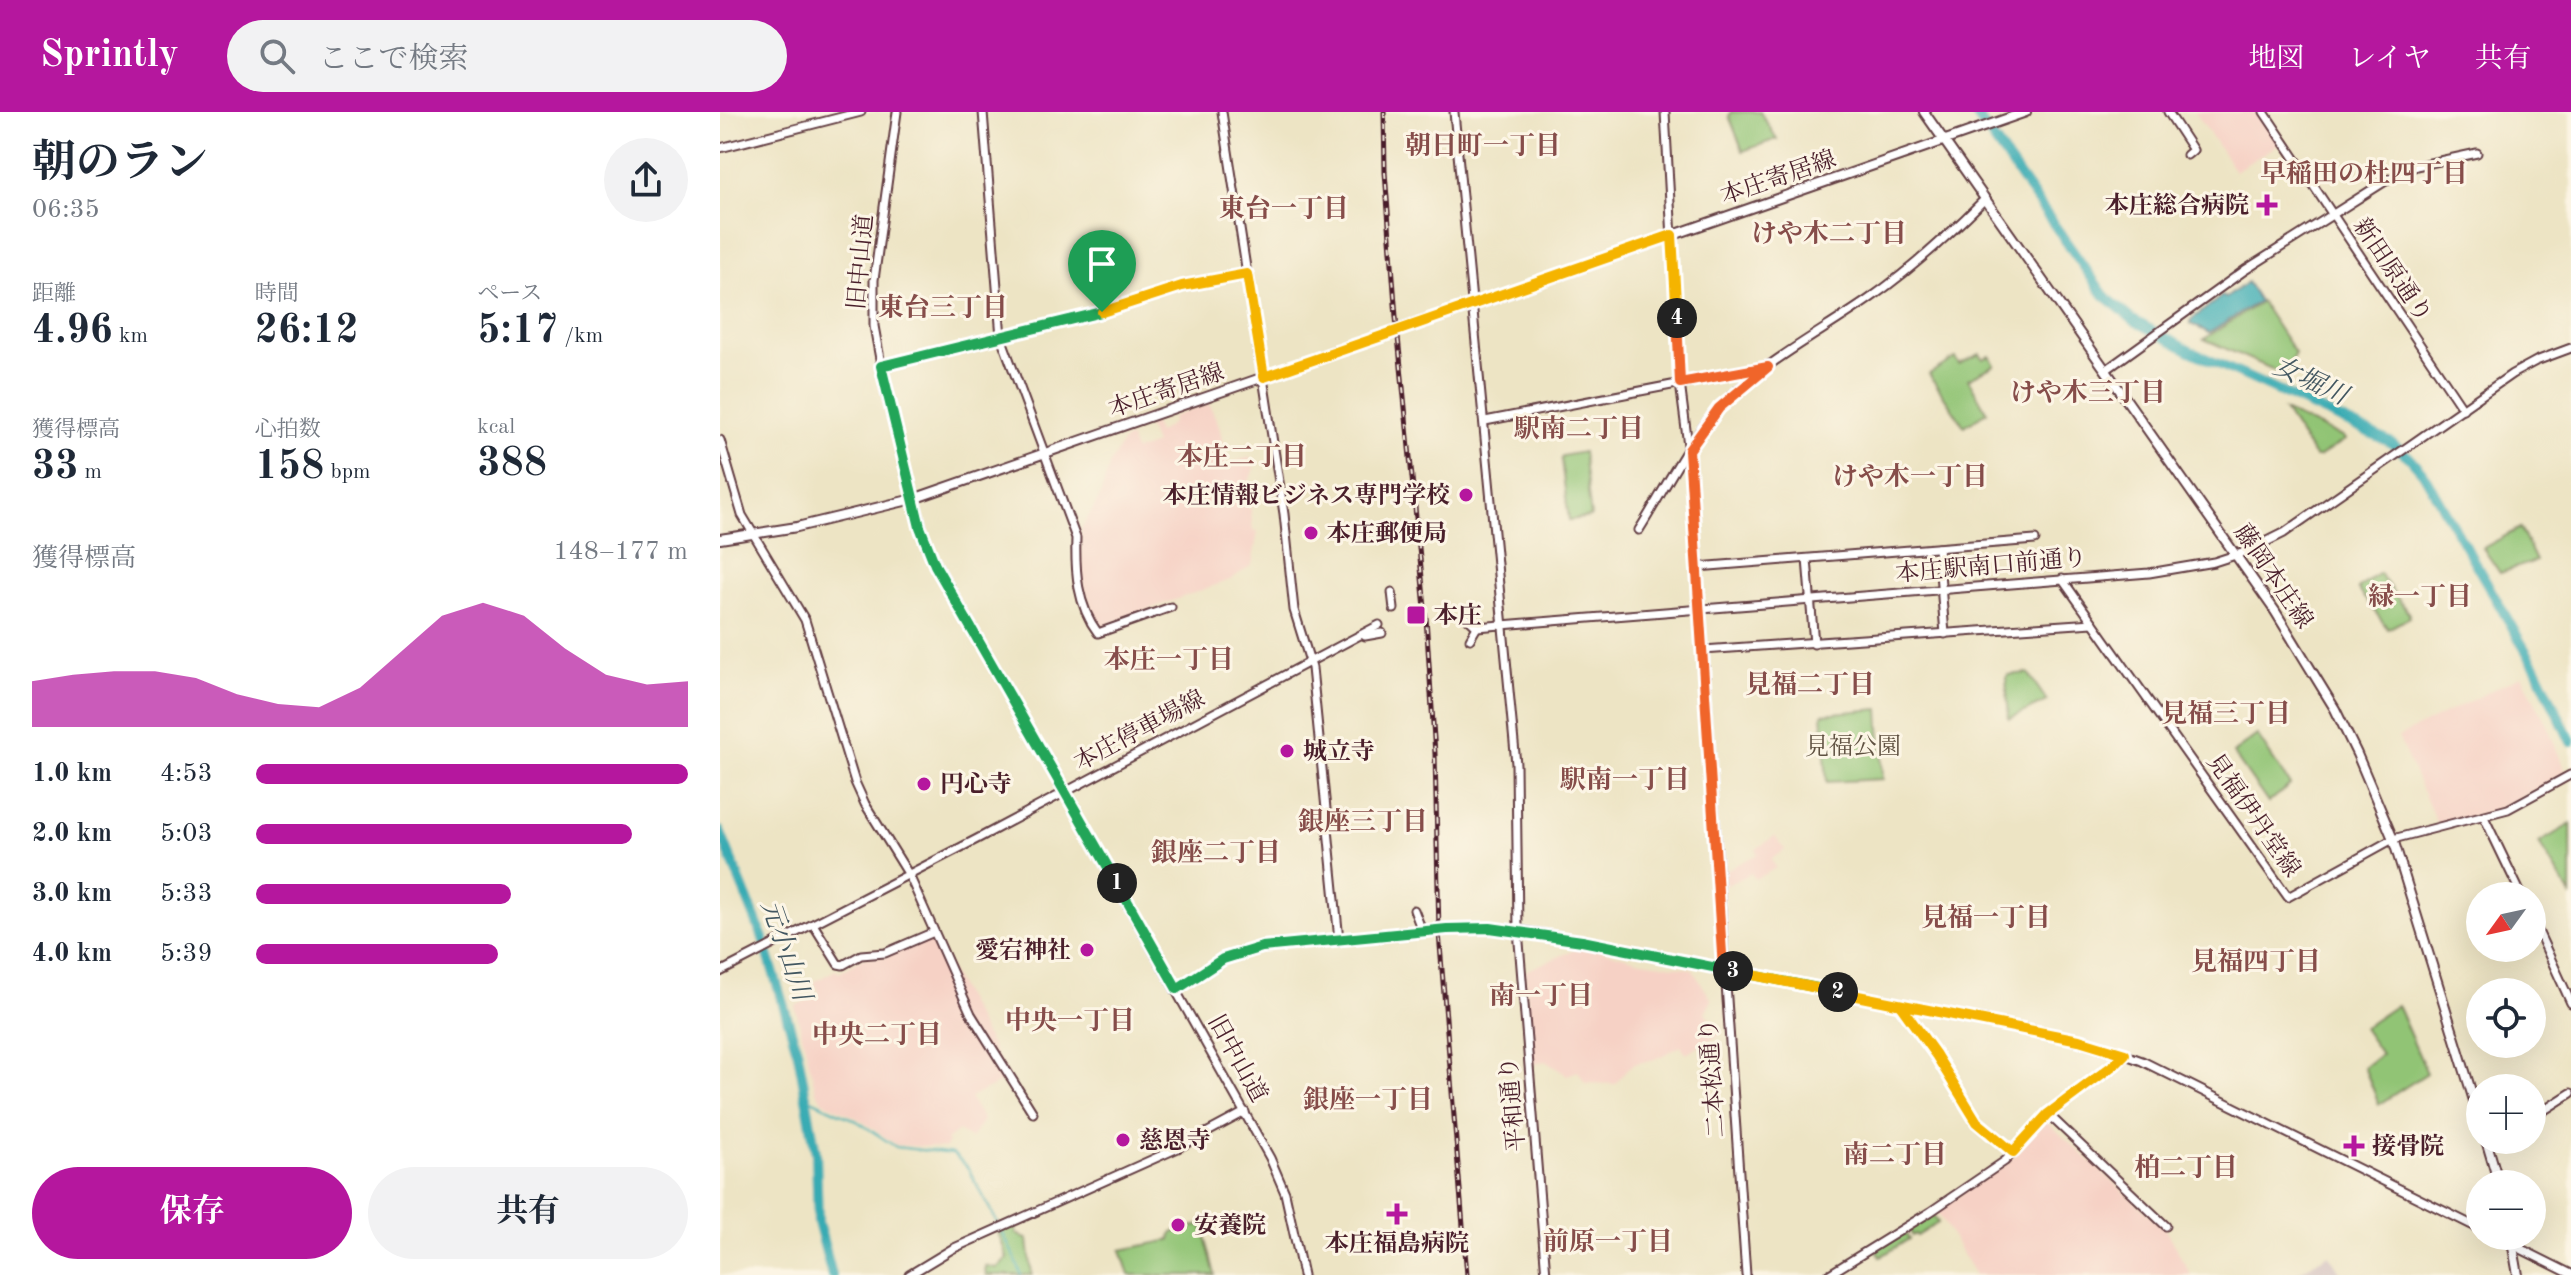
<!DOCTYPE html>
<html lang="ja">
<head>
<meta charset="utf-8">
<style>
  body { margin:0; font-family:"Old Standard TT","Noto Serif JP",serif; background:#f2f2f3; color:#1f2937; height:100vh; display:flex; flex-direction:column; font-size:30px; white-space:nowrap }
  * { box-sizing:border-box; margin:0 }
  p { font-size:26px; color:#747a83 }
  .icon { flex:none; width:44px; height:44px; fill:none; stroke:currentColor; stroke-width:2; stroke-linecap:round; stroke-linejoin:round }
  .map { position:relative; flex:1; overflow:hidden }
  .details { display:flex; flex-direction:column; background:#fff; width:720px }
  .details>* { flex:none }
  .needle { width:52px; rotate:237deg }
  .fabs { position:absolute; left:1746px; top:770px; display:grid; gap:16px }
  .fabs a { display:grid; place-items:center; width:80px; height:80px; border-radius:50%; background:#fff; box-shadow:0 8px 32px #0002; font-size:40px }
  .pin { position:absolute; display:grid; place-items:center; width:68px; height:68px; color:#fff; margin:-82px -34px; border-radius:50% 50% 50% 0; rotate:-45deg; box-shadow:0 0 8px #0007 }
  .pin .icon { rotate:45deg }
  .km { position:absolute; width:40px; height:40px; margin:-20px; border-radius:50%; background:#222; color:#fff; font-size:22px; line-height:40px; text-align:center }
  .round { display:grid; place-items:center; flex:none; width:84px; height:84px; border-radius:42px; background:#f2f2f3 }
  .head { display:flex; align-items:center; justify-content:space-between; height:136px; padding:0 32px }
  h1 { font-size:44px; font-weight:700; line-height:60px }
  .metrics { display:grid; grid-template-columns:repeat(3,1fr); gap:12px; height:136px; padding:8px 32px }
  .metrics div { display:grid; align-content:center }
  .metrics b { font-size:40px; font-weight:700 }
  .metrics small { font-size:22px; font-weight:400 }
  .metrics p { font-size:22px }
  .chart { height:224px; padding:16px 32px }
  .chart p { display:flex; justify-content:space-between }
  .chart svg { width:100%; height:144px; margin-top:8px; fill:#b5179e; opacity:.7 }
  .primary-button { display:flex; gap:16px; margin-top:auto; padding:16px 32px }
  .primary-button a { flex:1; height:92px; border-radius:48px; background:#b5179e; color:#fff; font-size:32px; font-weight:700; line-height:92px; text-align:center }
  .primary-button a+a { background:#f2f2f3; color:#1f2937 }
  ul { padding:0 32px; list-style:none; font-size:26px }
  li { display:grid; grid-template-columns:128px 96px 1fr; align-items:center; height:60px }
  li i { height:20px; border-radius:10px; background:#b5179e }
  header { display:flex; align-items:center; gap:48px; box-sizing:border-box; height:112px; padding:0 40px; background:#b5179e; color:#fff }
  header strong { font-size:38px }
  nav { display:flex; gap:44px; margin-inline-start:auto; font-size:28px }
  .search { width:560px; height:72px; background:#f2f2f3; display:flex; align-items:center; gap:20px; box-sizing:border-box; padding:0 28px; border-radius:44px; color:#747a83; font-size:30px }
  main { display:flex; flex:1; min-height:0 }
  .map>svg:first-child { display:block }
  .built { fill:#f6d1c5 }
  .industrial { fill:#d1bfbf }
  .green { fill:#91c474; stroke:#6e7250; stroke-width:2 }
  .water { fill:#39abb3; stroke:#42656f; stroke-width:2 }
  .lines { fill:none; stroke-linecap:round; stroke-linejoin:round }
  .stream { stroke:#39abb3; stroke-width:2 }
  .river { stroke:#39abb3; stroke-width:10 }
  .secondary-casing { stroke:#623d42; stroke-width:11 }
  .primary-casing { stroke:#623d42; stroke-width:12 }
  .secondary { stroke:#fff; stroke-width:7 }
  .primary { stroke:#fff; stroke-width:8 }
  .rail-casing { stroke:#4a1f2b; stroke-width:5 }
  .rail { stroke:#fcf5e5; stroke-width:2; stroke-dasharray:6; stroke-linecap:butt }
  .primary-bridge-casing { stroke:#623d42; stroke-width:12; stroke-linecap:butt }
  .primary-bridge { stroke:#fff; stroke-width:8 }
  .split-1-casing { stroke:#fff; stroke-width:16 }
  .split-2-casing { stroke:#fff; stroke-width:16 }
  .split-3-casing { stroke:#fff; stroke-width:16 }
  .split-4-casing { stroke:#fff; stroke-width:16 }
  .split-5-casing { stroke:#fff; stroke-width:16 }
  .split-1 { stroke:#22a559; stroke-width:10 }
  .split-2 { stroke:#22a559; stroke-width:10 }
  .split-3 { stroke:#f5b400; stroke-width:10 }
  .split-4 { stroke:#f0652b; stroke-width:10 }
  .split-5 { stroke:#f5b400; stroke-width:10 }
  .poi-dot { fill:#b5179e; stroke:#fcf5e5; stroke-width:3 }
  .labels { text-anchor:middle; stroke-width:6; stroke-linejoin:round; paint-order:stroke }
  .street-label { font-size:24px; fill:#4a1f2b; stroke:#fcf5e5 }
  .poi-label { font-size:24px; font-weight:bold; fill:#4a1f2b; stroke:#fcf5e5; text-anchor:start }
  .park-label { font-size:24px; fill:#5f5141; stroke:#fcf5e5 }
  .neighbourhood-label { font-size:26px; font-weight:bold; fill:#864d4a; stroke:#fcf5e5 }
  .water-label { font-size:26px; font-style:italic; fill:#435761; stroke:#fcf5e5 }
</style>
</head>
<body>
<header>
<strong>Sprintly</strong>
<div class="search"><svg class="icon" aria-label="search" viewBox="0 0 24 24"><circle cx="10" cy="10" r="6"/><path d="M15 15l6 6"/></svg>ここで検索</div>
<nav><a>地図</a><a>レイヤ</a><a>共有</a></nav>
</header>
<main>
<section class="details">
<div class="head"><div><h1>朝のラン</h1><p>06:35</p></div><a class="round"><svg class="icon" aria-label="share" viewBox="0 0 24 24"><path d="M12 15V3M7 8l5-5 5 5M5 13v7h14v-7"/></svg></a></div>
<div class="metrics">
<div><p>距離</p><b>4.96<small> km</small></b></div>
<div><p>時間</p><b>26:12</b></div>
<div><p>ペース</p><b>5:17<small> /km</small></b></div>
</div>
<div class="metrics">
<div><p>獲得標高</p><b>33<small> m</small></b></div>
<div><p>心拍数</p><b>158<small> bpm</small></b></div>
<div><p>kcal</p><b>388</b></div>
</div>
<div class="chart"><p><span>獲得標高</span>148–177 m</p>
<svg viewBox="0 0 160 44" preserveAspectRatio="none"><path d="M0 44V30L10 28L20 27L30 27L40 29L50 34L60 37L70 38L80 32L90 21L100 10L110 6L120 10L130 20L140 28L150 31L160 30V44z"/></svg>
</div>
<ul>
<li><b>1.0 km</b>4:53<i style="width:100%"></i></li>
<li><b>2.0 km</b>5:03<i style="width:87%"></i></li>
<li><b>3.0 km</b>5:33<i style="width:59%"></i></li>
<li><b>4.0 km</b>5:39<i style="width:56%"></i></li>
</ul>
<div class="primary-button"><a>保存</a><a>共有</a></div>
</section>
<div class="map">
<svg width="1851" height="1163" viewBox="0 0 1851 1163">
  <rect width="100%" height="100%" fill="#fcf5e5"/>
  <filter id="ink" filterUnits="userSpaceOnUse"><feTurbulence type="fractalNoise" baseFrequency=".0125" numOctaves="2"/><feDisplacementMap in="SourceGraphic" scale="16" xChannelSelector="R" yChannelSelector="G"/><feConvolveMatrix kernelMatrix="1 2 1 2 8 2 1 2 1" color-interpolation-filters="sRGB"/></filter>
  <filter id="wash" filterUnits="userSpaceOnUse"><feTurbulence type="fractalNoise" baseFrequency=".006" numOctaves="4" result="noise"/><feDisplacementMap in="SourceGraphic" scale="32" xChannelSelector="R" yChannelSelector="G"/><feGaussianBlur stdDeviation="1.8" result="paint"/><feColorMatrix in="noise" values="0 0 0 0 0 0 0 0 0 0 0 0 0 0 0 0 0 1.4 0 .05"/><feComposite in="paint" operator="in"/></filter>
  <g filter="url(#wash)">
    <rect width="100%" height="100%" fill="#ede4c4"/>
    <g class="built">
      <path d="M1475,0H1540L1561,31L1515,59Z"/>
      <path d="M489,292L499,313L507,352L530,345L534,356L528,373L533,419H538L532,453L510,468L382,514L379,513L362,470L361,417L380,385L390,352L403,329L410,326L415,339L435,332L427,313L434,311L438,321L452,311V305Z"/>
      <path d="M1802,563L1827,613L1846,661L1787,693L1757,704L1717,712L1678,625Z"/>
      <path d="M1055,724L1065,738L1051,747L1056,756L1035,767L1031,761L1005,774L1004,759L1038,742L1036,737Z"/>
      <path d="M212,825L290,969L281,970L250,986L263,1008L251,1027L238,1019L226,1028L228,1031L225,1036L177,1033L137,1006L102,989L96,979L75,894L100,882L94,870L116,858L119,861L144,846L165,845Z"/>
      <path d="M864,834L917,848L972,857L992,888L985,900L1001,922L966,942L961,934L935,947L914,952L907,957L896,972L865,971L858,959L847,963L825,949L813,953L805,859Z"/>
      <path d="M1326,1009L1445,1117L1471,1163H1255L1217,1099L1287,1051Z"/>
    </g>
    <path class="industrial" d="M1609,1142L1622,1163H1573Z"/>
    <g class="green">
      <path d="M1011,0H1040L1057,27L1023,39L1009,4Z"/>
      <path d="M1541,190L1575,241L1565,263L1484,227Z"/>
      <path d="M1260,242L1263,247L1270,244L1275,253L1248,267L1267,300L1244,314L1209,262L1235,246L1239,252Z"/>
      <path d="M1564,299L1624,326L1625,328L1599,345H1595Z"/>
      <path d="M863,340L871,405L849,408L841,348L842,344Z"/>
      <path d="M1800,416L1816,449L1780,461L1763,436Z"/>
      <path d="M1659,461L1689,502L1690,505L1668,517L1638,477Z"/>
      <path d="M1308,561L1327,589L1289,607L1286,566L1288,563Z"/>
      <path d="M1159,597L1163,667L1107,670L1102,602Z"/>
      <path d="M1537,623L1570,673L1548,691L1513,641Z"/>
      <path d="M1851,712V784L1819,731Z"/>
      <path d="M1677,893L1707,961L1659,992L1644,955L1661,942L1643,916Z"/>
      <path d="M1213,1102L1218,1111L1197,1124L1196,1122L1192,1124L1189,1117Z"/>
      <path d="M294,1112L297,1122L308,1128L312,1163H266L265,1154L277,1156L287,1146L278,1120Z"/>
      <path d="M482,1112L495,1163H409L401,1138L451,1128L452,1121Z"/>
      <path d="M1184,1120L1189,1127L1160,1145L1156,1138Z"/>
    </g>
    <path class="water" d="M1527,170L1539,189L1489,221L1471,212V208L1502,184L1506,186Z"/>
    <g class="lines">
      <g class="stream">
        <path d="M87,986L137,1009L176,1035L233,1042L248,1056L278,1112"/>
        <path d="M281,1118C286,1128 300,1154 301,1163"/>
      </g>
      <g class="river">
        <path d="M1254,0L1384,183L1413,208L1470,239L1670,330L1689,345L1703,361L1817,558L1851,630"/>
        <path d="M0,719L43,826L78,941L96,1041L98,1110L112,1163"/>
      </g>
    </g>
  </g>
  <g filter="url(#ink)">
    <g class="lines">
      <g class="secondary-casing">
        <g id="secondary">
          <path d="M177,0L154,168V214L166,280L207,436L550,1046L565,1081L583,1163"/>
          <path d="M263,0L281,225L356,426C355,459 357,493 378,521L451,495"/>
          <path d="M502,0L564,402L574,498L592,556L619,828"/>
          <path d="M734,0L796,652L798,818L826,1163"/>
          <path d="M945,0L960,271L970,349L1026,1163"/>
          <path d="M1448,0L1473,38L1467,43"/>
          <path d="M1544,0L1743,297"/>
          <path d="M0,36L141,0"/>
          <path d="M161,254L373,203L462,174L527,162"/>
          <path d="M1386,258L1525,158L1664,70L1696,54L1757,41"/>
          <path d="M765,309L1045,255"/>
          <path d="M0,328L22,403L85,508L135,670L145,692L189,763L251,902L313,1001"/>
          <path d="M919,418C944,379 968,328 1000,295C1042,251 1099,222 1149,187C1191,158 1229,123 1265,87"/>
          <path d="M1218,436L1225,522"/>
          <path d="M1087,447L1094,532"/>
          <path d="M977,455L1315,428"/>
          <path d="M1342,467L1568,785L1673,727L1788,697L1850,663"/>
          <path d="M672,480L674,497"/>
          <path d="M745,504L757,515"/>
          <path d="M757,515L1429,461L1494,450L1528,439L1564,421L1792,262L1816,249L1851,236"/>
          <path d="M645,524L662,521"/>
          <path d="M750,527L757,515"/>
          <path d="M983,538L1373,511"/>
          <path d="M1764,705L1802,784"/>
          <path d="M694,798L702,819"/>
          <path d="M1812,806L1851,891"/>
          <path d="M93,812L118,852L123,853L141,843L165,841L214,820"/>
          <path d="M0,860L257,727L659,513"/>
          <path d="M457,877L503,847L552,833L744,816L798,818L862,829L1321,920L1378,933L1422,949L1760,1117"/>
          <path d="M1180,893L1216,943L1257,1010L1293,1040"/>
          <path d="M1328,1002L1446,1114"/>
          <path d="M1812,1006L1851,981"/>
          <path d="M1768,1033L1776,1028"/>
          <path d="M1775,1124L1851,1162"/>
          <path d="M189,1163L232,1137L458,1036L525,1000"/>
          <path d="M1108,1163L1210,1100L1285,1049L1328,1002L1395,952L1405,942"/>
        </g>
      </g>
      <g class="primary-casing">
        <g id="primary">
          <path d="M1204,0L1555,499L1615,597L1637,642L1673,727L1760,1008"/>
          <path d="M784,182L1306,0"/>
          <path d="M0,427L77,415L193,387L630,235"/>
          <path d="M1766,1028L1779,1072"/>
          <path d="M1791,1124L1798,1163"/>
        </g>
      </g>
      <use href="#secondary" class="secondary"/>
      <use href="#primary" class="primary"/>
      <g class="rail-casing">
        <path id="rail" d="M664,0L665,60L676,205L706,506L715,642L719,821L747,1163"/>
      </g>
      <use href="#rail" class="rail"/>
      <g class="primary-bridge-casing">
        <path id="primary-bridge" d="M630,235L784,182"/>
      </g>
      <use href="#primary-bridge" class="primary-bridge"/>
    </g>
  </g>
  <g class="lines" filter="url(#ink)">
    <g class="split-1-casing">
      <path id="split-1" d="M382,200L161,254L200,415L215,453L397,771"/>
    </g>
    <g class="split-2-casing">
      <path id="split-2" d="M397,771L457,877L503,847L542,835L727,817L770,816L862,829L1118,880"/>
    </g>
    <g class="split-3-casing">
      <path id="split-3" d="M1013,859L1176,892L1180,893L1216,943L1257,1010L1293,1040L1328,1002L1395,952L1405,942L1359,928L1118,880"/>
    </g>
    <g class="split-4-casing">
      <path id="split-4" d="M957,206L960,271L1048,255L999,296L969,338L1003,857L1013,859"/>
    </g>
    <g class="split-5-casing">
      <path id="split-5" d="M382,200L462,174L527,162L544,265L952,123L957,206"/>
    </g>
    <use href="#split-1" class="split-1"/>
    <use href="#split-2" class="split-2"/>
    <use href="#split-3" class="split-3"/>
    <use href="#split-4" class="split-4"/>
    <use href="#split-5" class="split-5"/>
  </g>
  <g class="poi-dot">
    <path d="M1543 81h8v8h8v8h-8v8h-8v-8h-8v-8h8z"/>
    <circle cx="746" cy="383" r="8"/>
    <circle cx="591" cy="421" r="8"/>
    <rect x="686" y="493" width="20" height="20" rx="4"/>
    <circle cx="567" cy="639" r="8"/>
    <circle cx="204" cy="672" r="8"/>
    <circle cx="367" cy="838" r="8"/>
    <circle cx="403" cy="1028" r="8"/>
    <path d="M1630 1022h8v8h8v8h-8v8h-8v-8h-8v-8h8z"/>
    <path d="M673 1090h8v8h8v8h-8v8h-8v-8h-8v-8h8z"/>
    <circle cx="458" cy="1113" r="8"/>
  </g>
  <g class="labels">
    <g class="street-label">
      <text transform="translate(1058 65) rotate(-19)" y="8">本庄寄居線</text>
      <text transform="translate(140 150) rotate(-85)" y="8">旧中山道</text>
      <text transform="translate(1673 158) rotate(56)" y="8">新田原通り</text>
      <text transform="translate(446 278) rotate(-19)" y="8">本庄寄居線</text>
      <text transform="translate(1271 453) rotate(-5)" y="8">本庄駅南口前通り</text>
      <text transform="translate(1554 464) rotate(56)" y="8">藤岡本庄線</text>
      <text transform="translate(419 618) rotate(-28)" y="8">本庄停車場線</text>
      <text transform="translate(1534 703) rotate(55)" y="8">見福伊丹堂線</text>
      <text transform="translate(518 946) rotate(61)" y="8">旧中山道</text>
      <text transform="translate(992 966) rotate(-94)" y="8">二本松通り</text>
      <text transform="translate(792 992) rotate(-95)" y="8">平和通り</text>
    </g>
    <g class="poi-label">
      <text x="1529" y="101" text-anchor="end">本庄総合病院</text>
      <text x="730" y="391" text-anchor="end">本庄情報ビジネス専門学校</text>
      <text x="607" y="429">本庄郵便局</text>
      <text x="714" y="511">本庄</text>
      <text x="583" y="647">城立寺</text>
      <text x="220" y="680">円心寺</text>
      <text x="351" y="846" text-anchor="end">愛宕神社</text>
      <text x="419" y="1036">慈恩寺</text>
      <text x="1652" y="1042">接骨院</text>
      <text x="474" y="1121">安養院</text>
      <text x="677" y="1139" text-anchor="middle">本庄福島病院</text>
    </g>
    <g class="park-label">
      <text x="1133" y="642">見福公園</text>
    </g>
    <g class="neighbourhood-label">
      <text x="763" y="42">朝日町一丁目</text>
      <text x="1644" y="70">早稲田の杜四丁目</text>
      <text x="564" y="105">東台一丁目</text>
      <text x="1109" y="130">けや木二丁目</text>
      <text x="223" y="204">東台三丁目</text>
      <text x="1368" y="289">けや木三丁目</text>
      <text x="859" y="325">駅南二丁目</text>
      <text x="522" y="353">本庄二丁目</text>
      <text x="1190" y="373">けや木一丁目</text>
      <text x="1700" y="493">緑一丁目</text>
      <text x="449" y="556">本庄一丁目</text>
      <text x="1090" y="581">見福二丁目</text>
      <text x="1506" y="610">見福三丁目</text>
      <text x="905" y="676">駅南一丁目</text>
      <text x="643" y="718">銀座三丁目</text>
      <text x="496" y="749">銀座二丁目</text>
      <text x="1266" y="814">見福一丁目</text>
      <text x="1536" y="858">見福四丁目</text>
      <text x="821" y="892">南一丁目</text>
      <text x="350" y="917">中央一丁目</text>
      <text x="157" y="931">中央二丁目</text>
      <text x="648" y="996">銀座一丁目</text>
      <text x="1175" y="1051">南二丁目</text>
      <text x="1466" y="1064">柏二丁目</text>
      <text x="888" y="1138">前原一丁目</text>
    </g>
    <g class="water-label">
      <text transform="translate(1591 268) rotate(25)" y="9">女堀川</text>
      <text transform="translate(67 838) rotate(71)" y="9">元小山川</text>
    </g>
  </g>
</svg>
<div class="fabs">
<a><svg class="needle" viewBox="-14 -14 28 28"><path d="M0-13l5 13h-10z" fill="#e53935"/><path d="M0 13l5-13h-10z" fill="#747a83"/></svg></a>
<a><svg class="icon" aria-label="locate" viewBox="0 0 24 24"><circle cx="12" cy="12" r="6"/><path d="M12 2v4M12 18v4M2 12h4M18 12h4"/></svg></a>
<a>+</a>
<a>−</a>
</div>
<div class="pin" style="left:382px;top:200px;background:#1e9e55"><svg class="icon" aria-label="arrive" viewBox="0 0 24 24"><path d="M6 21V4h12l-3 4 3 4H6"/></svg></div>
<b class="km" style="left:397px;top:771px">1</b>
<b class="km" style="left:1118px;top:880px">2</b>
<b class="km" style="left:1013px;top:859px">3</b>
<b class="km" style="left:957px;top:206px">4</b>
</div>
</main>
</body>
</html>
